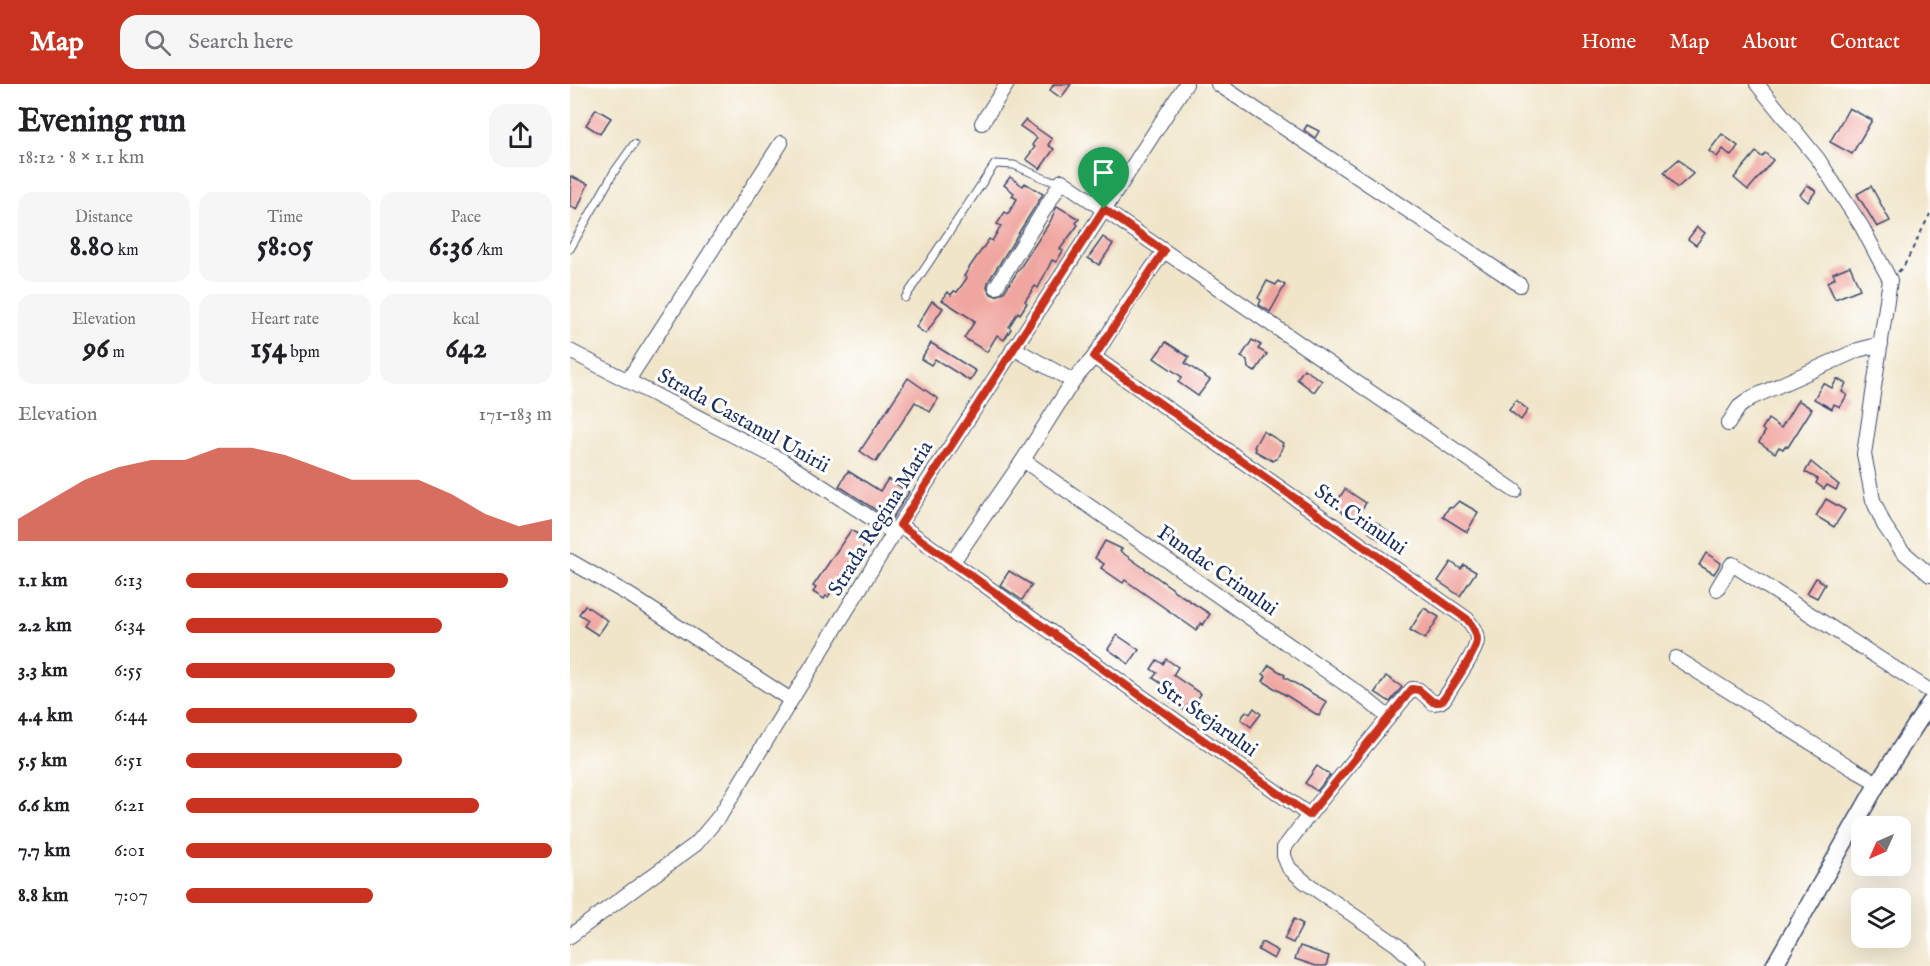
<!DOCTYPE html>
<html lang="en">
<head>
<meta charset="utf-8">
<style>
  body { margin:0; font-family:"IM FELL English",serif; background:#f6f6f6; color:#202124; height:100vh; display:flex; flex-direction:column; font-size:22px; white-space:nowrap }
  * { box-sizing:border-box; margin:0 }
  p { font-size:20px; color:#757577 }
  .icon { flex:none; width:33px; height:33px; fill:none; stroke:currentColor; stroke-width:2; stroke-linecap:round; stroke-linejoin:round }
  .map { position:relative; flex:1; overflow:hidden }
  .panel { display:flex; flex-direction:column; background:#fff; width:570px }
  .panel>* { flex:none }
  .needle { width:39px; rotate:225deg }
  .buttons { position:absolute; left:1281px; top:732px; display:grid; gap:12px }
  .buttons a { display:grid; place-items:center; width:60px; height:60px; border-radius:12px; background:#fff; box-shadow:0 6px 24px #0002; font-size:30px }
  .pin { position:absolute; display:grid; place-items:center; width:51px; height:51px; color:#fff; margin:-62px -26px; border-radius:50% 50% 50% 0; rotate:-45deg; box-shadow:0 0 6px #0007 }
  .pin .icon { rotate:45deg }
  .round { display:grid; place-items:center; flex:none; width:63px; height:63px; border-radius:18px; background:#f6f6f6 }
  .summary { display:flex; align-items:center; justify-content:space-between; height:102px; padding:0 18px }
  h1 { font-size:33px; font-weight:700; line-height:45px }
  .stats { display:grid; grid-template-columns:repeat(3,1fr); gap:9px; height:102px; padding:6px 18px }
  .stats div { display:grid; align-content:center; border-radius:15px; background:#f6f6f6; text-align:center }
  .stats b { font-size:30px; font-weight:700 }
  .stats small { font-size:16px; font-weight:400 }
  .stats p { font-size:16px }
  .chart { height:168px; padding:12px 18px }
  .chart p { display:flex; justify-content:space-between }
  .chart svg { width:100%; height:108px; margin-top:6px; fill:#c8321e; opacity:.7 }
  ul { padding:0 18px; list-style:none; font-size:20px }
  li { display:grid; grid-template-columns:96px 72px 1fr; align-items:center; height:45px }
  li i { height:15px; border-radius:8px; background:#c8321e }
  header { display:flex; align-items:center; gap:36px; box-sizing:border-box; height:84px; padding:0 30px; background:#c8321e; color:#fff }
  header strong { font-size:28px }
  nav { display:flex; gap:33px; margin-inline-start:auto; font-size:21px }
  .search { width:420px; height:54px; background:#f6f6f6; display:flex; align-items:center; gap:15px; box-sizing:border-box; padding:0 21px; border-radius:18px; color:#757577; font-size:22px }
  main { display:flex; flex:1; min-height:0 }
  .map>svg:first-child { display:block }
  .building { fill:#f0a6a0 }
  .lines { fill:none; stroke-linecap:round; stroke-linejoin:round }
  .service-casing { stroke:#3b4a6e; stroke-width:9 }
  .minor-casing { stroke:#3b4a6e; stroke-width:16 }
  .tertiary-casing { stroke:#3b4a6e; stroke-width:19 }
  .path { stroke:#3b4a6e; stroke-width:2; stroke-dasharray:4.5 4.5; stroke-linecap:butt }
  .service { stroke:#fff; stroke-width:7 }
  .minor { stroke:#fff; stroke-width:14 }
  .tertiary { stroke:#fff; stroke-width:16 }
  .route-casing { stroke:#fff; stroke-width:12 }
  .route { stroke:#c8321e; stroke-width:8 }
  .labels { text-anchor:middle; stroke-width:6; stroke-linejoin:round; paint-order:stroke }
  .street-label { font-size:21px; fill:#1b2f5e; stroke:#fff }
</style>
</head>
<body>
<header>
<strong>Map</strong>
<div class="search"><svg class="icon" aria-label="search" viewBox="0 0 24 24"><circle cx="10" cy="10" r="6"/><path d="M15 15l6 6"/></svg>Search here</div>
<nav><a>Home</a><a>Map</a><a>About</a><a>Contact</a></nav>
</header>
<main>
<section class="panel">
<div class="summary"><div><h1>Evening run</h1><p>18:12 · 8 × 1.1 km</p></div><a class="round"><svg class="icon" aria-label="share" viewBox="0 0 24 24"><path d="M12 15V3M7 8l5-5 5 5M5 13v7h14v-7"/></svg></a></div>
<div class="stats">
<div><p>Distance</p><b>8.80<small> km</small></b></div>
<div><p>Time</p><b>58:05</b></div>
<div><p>Pace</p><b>6:36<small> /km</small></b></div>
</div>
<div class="stats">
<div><p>Elevation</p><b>96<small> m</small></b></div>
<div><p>Heart rate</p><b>154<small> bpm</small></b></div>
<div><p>kcal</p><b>642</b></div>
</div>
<div class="chart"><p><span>Elevation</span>171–183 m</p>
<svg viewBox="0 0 160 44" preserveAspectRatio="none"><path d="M0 44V35L10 27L20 19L30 14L40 11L50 11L60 6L70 6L80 9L90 14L100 19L110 19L120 19L130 25L140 33L150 38L160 35V44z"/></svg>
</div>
<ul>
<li><b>1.1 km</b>6:13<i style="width:88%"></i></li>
<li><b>2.2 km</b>6:34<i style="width:70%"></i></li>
<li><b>3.3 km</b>6:55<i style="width:57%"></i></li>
<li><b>4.4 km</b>6:44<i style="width:63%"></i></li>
<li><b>5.5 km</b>6:51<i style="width:59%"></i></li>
<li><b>6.6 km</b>6:21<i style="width:80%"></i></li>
<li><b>7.7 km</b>6:01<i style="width:100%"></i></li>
<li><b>8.8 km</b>7:07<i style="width:51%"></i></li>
</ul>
</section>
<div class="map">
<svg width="1360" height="882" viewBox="0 0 1360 882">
  <rect width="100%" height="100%" fill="#fff"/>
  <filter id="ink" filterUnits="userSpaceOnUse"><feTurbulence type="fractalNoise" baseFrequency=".0167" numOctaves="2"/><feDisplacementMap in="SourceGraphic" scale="12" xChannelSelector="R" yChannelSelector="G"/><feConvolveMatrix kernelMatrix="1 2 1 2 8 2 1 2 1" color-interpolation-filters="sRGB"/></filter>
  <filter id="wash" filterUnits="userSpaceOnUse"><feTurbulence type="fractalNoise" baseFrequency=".008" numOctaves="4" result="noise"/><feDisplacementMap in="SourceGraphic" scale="24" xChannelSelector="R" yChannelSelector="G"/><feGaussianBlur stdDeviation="1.35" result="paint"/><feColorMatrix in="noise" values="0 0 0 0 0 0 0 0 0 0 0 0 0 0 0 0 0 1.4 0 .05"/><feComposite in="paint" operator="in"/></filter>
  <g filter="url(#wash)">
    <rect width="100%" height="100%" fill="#f0e5c9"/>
    <g id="blocks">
      <g class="building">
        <path d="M484,0H501L491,14L480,6Z"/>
        <path d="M1279,24L1302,36L1282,70L1260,58Z"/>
        <path d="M26,25L41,34L30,50L16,41Z"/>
        <path d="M455,36L482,55L478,61L484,65L470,85L456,75L465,63L462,61L467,54L450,42Z"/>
        <path d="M737,41L749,47L745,54L734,46Z"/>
        <path d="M1152,50L1168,62L1161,72L1153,65L1147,73L1139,67Z"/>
        <path d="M1186,68L1192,73L1195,69L1203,76L1178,106L1164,94Z"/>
        <path d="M1109,75L1123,90L1107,104L1094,88Z"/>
        <path d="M527,82L542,91L533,106L523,100L525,97L520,94Z"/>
        <path d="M0,92L18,100L7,126L0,122Z"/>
        <path d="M440,93L453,102L455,99L473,110L418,198L417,203L421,210L426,212L434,208L480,138L487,122L509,135L506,139L508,141L490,165L493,167L486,178L482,176L468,204L465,202L455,217L457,219L452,227L450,230L448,228L439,243L441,245L434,256L427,251L417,268L394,254L405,237L372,216L378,208L381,211L384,207L387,208L397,194L394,192L399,184L419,155L422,157L431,142L427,140L435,128L438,130L447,115L442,112L444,109L434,101Z"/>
        <path d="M1237,101L1246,107L1238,118L1230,111Z"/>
        <path d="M1301,102L1320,137L1307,143L1287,110Z"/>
        <path d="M1127,143L1135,149L1126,161L1118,155Z"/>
        <path d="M533,153L543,160L529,181L518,174Z"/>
        <path d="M1280,182L1290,205L1265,215L1257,198L1265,194L1263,189Z"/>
        <path d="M697,197L706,201L708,197L715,201L700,228L689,221L691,216L688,214Z"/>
        <path d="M362,217L373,224L356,250L346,243Z"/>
        <path d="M682,256L691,261L688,265L697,270L685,288L678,284L677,276L671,273Z"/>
        <path d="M596,258L619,273L615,279L640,296L628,312L608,298L612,293L584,274Z"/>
        <path d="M361,259L406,287L400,297L365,275L361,281L351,275Z"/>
        <path d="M734,285L752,297L744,308L727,295Z"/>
        <path d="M338,294L368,315L360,328L345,318L306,378L290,367Z"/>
        <path d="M1267,295L1276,299L1272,308L1277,311L1270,323L1264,320L1262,325L1244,315L1253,299L1262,304Z"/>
        <path d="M946,316L958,326L951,336L939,326Z"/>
        <path d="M1228,316L1242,325L1218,363L1215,362L1213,365L1209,363L1205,369L1189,358L1195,348L1192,345L1198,335L1211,344Z"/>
        <path d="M693,347L713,359L712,361L713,362L707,375H705L703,377L685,367L686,365L684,363Z"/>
        <path d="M1241,378L1269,401L1266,406L1257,401L1254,405L1246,399L1248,395L1235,388Z"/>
        <path d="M278,387L310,407L318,395L339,408L321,436L269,402Z"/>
        <path d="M775,405L796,419L784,436L764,422Z"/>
        <path d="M1256,415L1275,426L1264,443L1246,432Z"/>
        <path d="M889,417L908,428L897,448L873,433L879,423L882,424Z"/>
        <path d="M806,438L819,448L811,457L799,448Z"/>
        <path d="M281,446L295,455L292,458L295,460L289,469L286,468L258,513L256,512L254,515L243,508L246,504L243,502Z"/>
        <path d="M535,457L552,465L550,467L603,505V506L640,530L633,541L631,539L626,546L555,496L553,499L531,484L534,480L525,474Z"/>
        <path d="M1136,469L1151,479L1144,490L1129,481Z"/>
        <path d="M881,478L891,485L894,481L906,488L890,512L868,497Z"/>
        <path d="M439,487L462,501L452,516L430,501Z"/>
        <path d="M1246,494L1255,500L1247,514L1237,509Z"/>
        <path d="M15,521L38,537L28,551L14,542L18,536L9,530Z"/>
        <path d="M854,524L869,533L855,555L840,546Z"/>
        <path d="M547,551L569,566L559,580L538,565Z"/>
        <path d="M596,575L608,583L603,591L631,610L622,623L619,620L614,626L599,616L605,608L583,594L587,589L581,585L587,576L593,580Z"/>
        <path d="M699,581L715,591L714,593L757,618L749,632L693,597L696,592L693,590Z"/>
        <path d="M816,592L832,603L820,618L805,608Z"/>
        <path d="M684,624L691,630L681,643L671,635L676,627L680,630Z"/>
        <path d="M747,682L760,691L747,707L735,699Z"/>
        <path d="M724,835L733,840L723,859L714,855Z"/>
        <path d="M692,858L708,867L704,875L688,866Z"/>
        <path d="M730,862L759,872L756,882H746L725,875Z"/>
      </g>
    </g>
  </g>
  <g filter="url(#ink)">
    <use href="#blocks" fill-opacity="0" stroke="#3b4a6e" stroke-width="1.5"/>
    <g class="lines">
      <g class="service-casing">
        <g id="service">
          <path d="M0,165L44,88L64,60"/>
          <path d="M335,214L425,80L444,81L478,96L492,97"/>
        </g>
      </g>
      <g class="minor-casing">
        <g id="minor">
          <path d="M648,0L950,201"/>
          <path d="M1187,0L1248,75L1292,143L1320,196L1294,370L1303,416L1314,441L1332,467L1360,491"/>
          <path d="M412,39L437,0"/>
          <path d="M426,203L492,97L945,407"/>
          <path d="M443,264L503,297"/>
          <path d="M0,267L213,377L324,449"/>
          <path d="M524,273L897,535C902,541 907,548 907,556C907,567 881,604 874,615L870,618L863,619L849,606L842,605L739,731"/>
          <path d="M60,298L62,290L211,59"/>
          <path d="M1158,340L1169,323L1181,314L1288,266L1311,260"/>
          <path d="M453,376L791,611L818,633"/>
          <path d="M330,441L739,731L714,764V772L719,784L735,798L827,861L850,882"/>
          <path d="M0,477L61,512L221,616"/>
          <path d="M382,479L453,376L503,297L524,273L559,217L594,167"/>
          <path d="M1147,505L1162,480L1360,607"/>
          <path d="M1106,574L1283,685L1308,699"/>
          <path d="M0,852L126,760L151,730L324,449L616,0"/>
        </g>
      </g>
      <g class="tertiary-casing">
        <path id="tertiary" d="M1204,882L1308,699L1360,619"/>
      </g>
      <path class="path" d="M1328,188L1334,182L1360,130"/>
      <use href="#service" class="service"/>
      <use href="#minor" class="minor"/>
      <use href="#tertiary" class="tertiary"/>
    </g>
  </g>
  <g class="lines" filter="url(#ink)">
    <g class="route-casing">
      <path id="route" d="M534,125L594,167L524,273L897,535C902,541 907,548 907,556C907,567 881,604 874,615L870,618H863L849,606L842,605L739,731L330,441Z"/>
    </g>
    <use href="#route" class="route"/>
  </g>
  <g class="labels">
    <g class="street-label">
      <text transform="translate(174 336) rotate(29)" y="7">Strada Castanul Unirii</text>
      <text transform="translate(310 434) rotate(-58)" y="7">Strada Regina Maria</text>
      <text transform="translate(791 435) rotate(35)" y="7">Str. Crinului</text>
      <text transform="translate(648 486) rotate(35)" y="7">Fundac Crinului</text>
      <text transform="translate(638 634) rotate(35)" y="7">Str. Stejarului</text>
    </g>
  </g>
</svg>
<div class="buttons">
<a><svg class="needle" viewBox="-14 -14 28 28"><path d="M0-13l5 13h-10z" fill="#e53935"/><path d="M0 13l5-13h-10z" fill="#757577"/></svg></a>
<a><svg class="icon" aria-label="layers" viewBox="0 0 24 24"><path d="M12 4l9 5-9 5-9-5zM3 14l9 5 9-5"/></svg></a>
</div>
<div class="pin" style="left:534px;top:125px;background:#1e9e55"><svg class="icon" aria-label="arrive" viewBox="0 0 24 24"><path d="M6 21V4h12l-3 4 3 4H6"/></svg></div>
</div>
</main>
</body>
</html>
